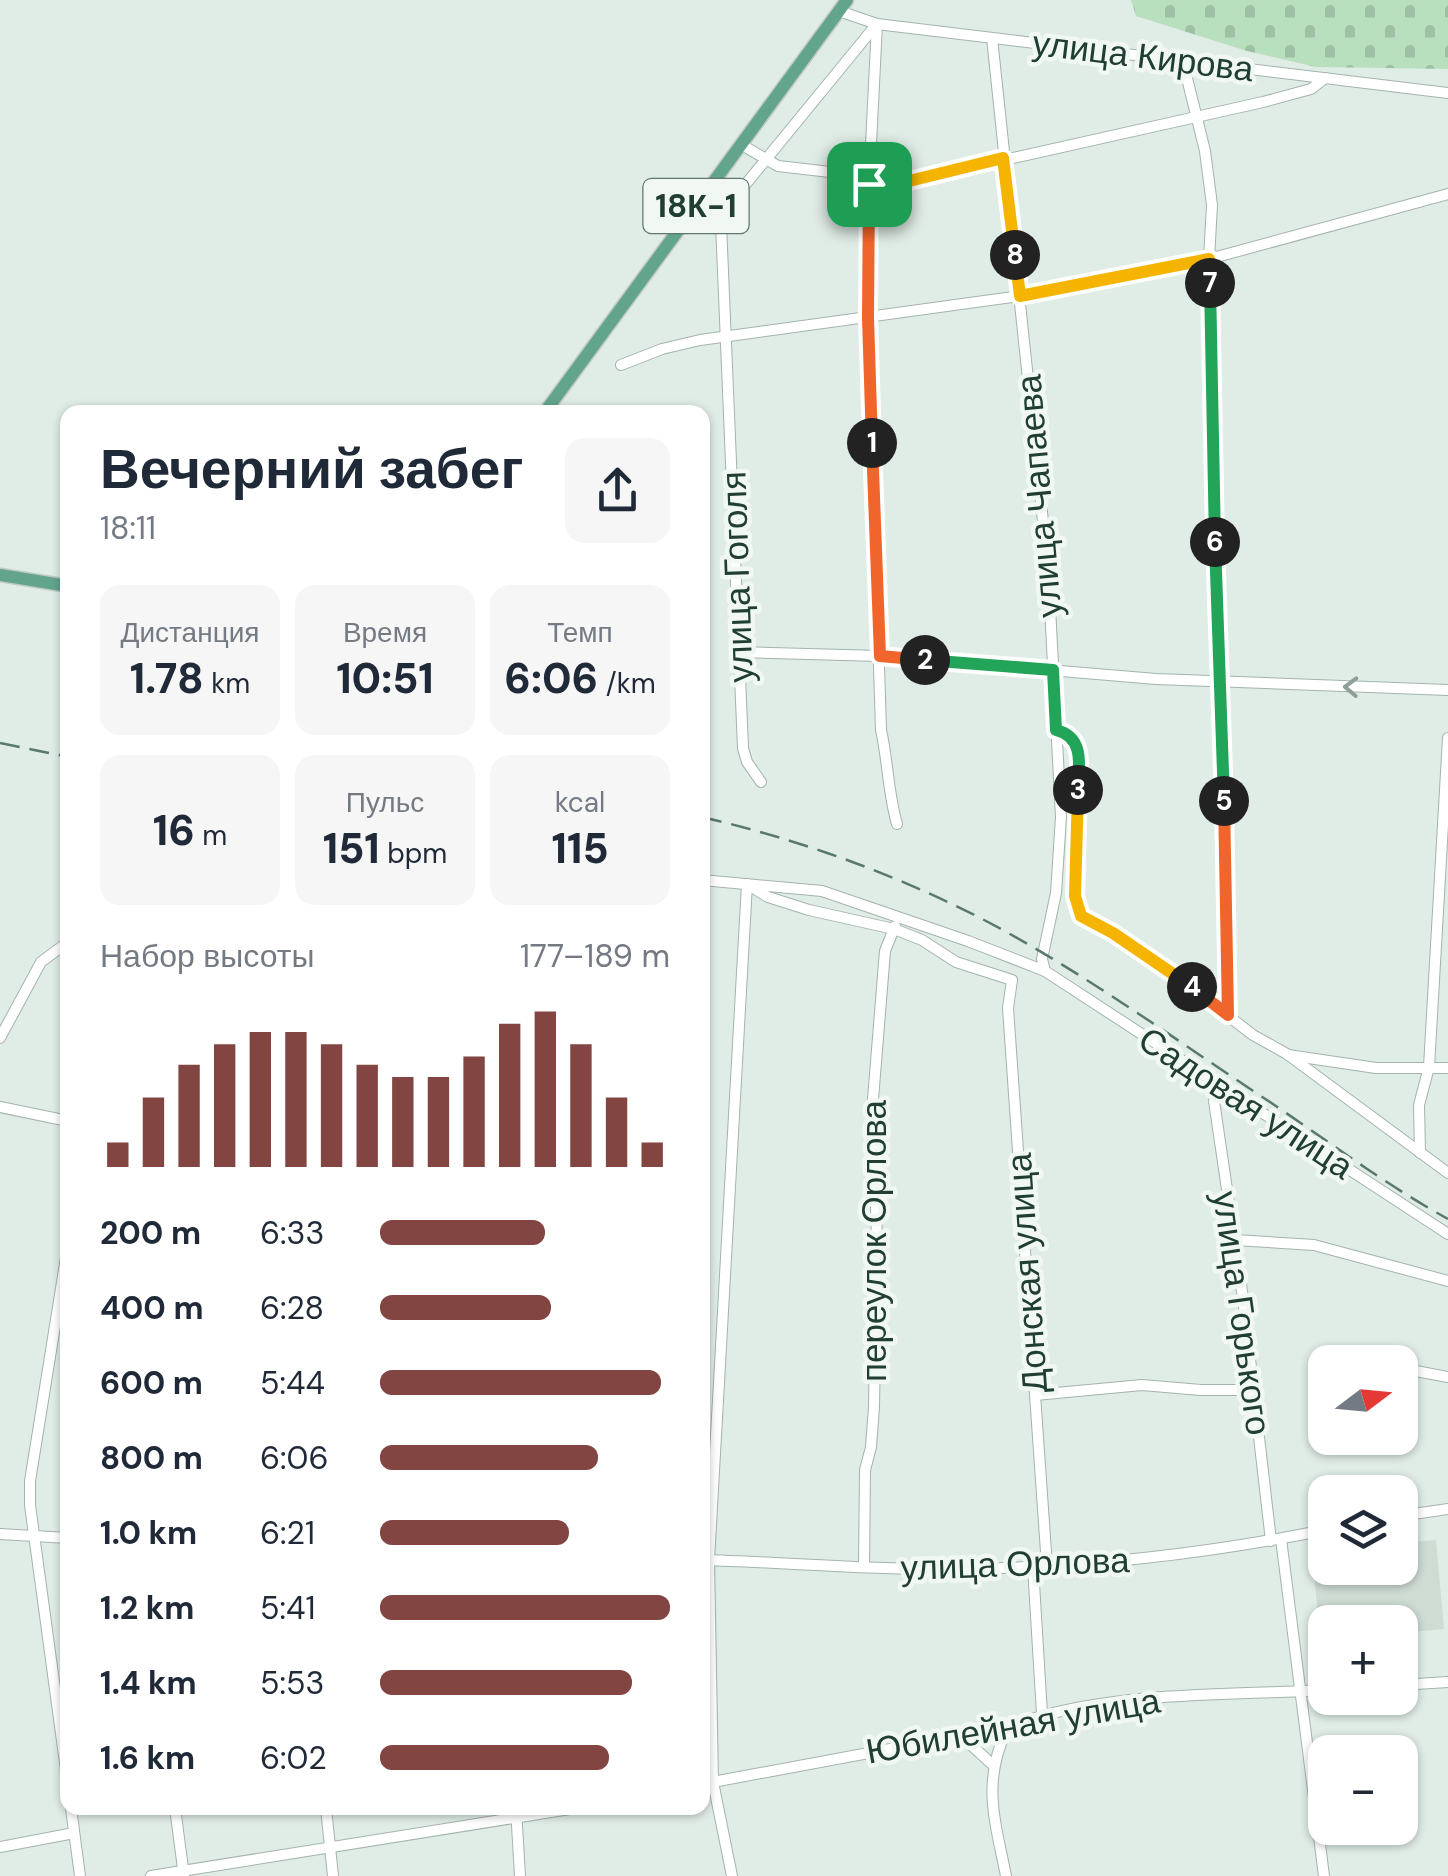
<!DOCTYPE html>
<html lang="ru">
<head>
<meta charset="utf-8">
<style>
  body { margin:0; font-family:"DM Sans",sans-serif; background:#f6f6f7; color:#1f2937; height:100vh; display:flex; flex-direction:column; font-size:38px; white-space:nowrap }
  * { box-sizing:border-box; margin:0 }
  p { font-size:32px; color:#747a83 }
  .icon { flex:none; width:55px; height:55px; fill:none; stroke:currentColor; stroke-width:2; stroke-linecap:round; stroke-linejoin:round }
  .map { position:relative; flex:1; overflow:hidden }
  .side { position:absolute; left:60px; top:405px; width:650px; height:1410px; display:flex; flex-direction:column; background:#fff; border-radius:20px; box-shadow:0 2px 8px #0004 }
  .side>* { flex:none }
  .needle { width:65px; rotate:74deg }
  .buttons { position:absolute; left:1308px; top:1345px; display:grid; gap:20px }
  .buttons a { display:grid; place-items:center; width:110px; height:110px; border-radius:20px; background:#fff; box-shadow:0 2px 8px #0004; font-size:50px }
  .pin { position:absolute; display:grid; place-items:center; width:85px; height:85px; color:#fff; margin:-42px; border-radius:20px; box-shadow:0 5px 15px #0006 }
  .km { position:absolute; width:50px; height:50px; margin:-25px; border-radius:50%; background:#222; color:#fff; font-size:28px; line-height:50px; text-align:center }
  .round { display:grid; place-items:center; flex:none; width:105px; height:105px; border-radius:20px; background:#f6f6f7 }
  .head { display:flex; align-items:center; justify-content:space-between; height:170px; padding:0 40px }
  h1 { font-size:55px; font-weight:800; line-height:75px }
  .figures { display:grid; grid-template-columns:repeat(3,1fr); gap:15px; height:170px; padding:10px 40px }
  .figures div { display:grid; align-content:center; border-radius:20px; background:#f6f6f7; text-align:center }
  .figures b { font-size:42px; font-weight:800 }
  .figures small { font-size:28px; font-weight:400 }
  .figures p { font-size:28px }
  .chart { height:280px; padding:20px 40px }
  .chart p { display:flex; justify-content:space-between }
  .chart svg { width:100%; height:180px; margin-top:10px; stroke:#824542; stroke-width:6 }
  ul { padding:0 40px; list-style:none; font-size:32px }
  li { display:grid; grid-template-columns:160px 120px 1fr; align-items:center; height:75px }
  li i { height:25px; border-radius:12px; background:#824542 }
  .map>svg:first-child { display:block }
  .built { fill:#cedcd4 }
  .cemetery { fill:url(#cemetery-stones) }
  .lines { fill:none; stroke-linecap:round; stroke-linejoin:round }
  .minor-casing { stroke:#a3b4ac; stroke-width:12 }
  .major-casing { stroke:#c1c9c6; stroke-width:15 }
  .minor { stroke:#fff; stroke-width:10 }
  .major { stroke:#62a58c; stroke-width:12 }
  .rail { stroke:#5a796e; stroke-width:2.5; stroke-dasharray:20 10; stroke-linecap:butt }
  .oneway { stroke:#909e98 }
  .split-1-casing { stroke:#fff; stroke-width:20 }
  .split-2-casing { stroke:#fff; stroke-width:20 }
  .split-3-casing { stroke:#fff; stroke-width:20 }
  .split-4-casing { stroke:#fff; stroke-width:20 }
  .split-5-casing { stroke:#fff; stroke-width:20 }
  .split-6-casing { stroke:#fff; stroke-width:20 }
  .split-7-casing { stroke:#fff; stroke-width:20 }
  .split-8-casing { stroke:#fff; stroke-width:20 }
  .split-9-casing { stroke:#fff; stroke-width:20 }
  .split-1 { stroke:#f0652b; stroke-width:12 }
  .split-2 { stroke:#f0652b; stroke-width:12 }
  .split-3 { stroke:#22a559; stroke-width:12 }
  .split-4 { stroke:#f5b400; stroke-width:12 }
  .split-5 { stroke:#f0652b; stroke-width:12 }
  .split-6 { stroke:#22a559; stroke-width:12 }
  .split-7 { stroke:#22a559; stroke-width:12 }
  .split-8 { stroke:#f5b400; stroke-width:12 }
  .split-9 { stroke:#f5b400; stroke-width:12 }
  .labels { text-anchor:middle; stroke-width:9; stroke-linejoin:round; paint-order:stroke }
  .shield { fill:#f1f8f4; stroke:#5f766c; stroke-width:2.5 }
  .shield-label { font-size:32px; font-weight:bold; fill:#203e32 }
  .street-label { font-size:35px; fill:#203e32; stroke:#f1f8f4 }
</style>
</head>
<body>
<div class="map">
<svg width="1448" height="1876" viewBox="0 0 1448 1876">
  <defs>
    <pattern id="cemetery-stones" width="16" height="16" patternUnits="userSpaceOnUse" patternTransform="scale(2.5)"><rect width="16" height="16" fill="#b8dfbe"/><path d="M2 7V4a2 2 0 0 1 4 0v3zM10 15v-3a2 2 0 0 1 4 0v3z" fill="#9ec0a4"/></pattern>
  </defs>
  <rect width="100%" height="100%" fill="#e0ece6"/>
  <path class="built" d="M1436,1540L1444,1629L1400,1633V1622H1325L1324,1681L1312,1550L1325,1549V1568H1400V1543Z"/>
  <path class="cemetery" d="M1131,0H1448V69L1316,67L1247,51L1136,16Z"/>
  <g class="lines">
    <g class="minor-casing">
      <g id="minor">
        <path d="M839,11L877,24L1448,93"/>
        <path d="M877,24L869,184L868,317L881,730C888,761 888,793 897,824"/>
        <path d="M992,38L1048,569L1061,817L1056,893L1042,959L1045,971"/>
        <path d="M1183,62L1205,151L1212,205L1209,259L1213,494L1221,682L1228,1015"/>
        <path d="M742,145L778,166L830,172L869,184H897L1263,102L1311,89L1325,78"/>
        <path d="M709,189L721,224L743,748L747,762L761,782"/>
        <path d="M721,223L736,196L876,25"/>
        <path d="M621,365L662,349L700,340L1020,296L1209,259L1448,194"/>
        <path d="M740,652L880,656L1156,679L1448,690"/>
        <path d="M1056,730L1069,733L1079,754L1075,897L1081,916L1113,933L1193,989L1253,1035L1287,1054L1448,1173"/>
        <path d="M702,880L822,891L968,941L1045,971L1448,1234"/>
        <path d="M747,884L768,897L809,910L894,929L922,940L956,962L1012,980L1008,1008L1047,1566"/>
        <path d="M0,1038L41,962L68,942"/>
        <path d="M1288,1055L1376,1068H1448"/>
        <path d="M1219,1086L1214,1101L1243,1298L1271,1541"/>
        <path d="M0,1107L68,1121"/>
        <path d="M1420,1153L1419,1105L1429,1067L1448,738"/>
        <path d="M1235,1240L1314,1245L1448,1281"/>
        <path d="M68,1245L30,1481V1505L68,1785"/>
        <path d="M1400,1368L1448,1377"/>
        <path d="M1035,1395L1142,1385L1201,1390H1253"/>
        <path d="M1400,1516L1448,1509"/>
        <path d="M0,1534L68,1538"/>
        <path d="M1281,1539L1324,1876"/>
        <path d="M703,1560C780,1562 856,1569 932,1569C1064,1570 1195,1556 1325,1530"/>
        <path d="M864,1567L865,1470L871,1447L874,1407L877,1244L873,1099L885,951L895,926"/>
        <path d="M1033,1567L1042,1714"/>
        <path d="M1400,1685L1448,1682"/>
        <path d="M960,1735L993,1765"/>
        <path d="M702,1784L1008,1727C1104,1690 1223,1696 1325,1690"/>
        <path d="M71,1808L80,1876"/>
        <path d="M175,1808L184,1876"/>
        <path d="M326,1808L333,1876"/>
        <path d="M516,1808L520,1876"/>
        <path d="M0,1847L74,1833"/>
        <path d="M151,1876L576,1808"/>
        <path d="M732,1876L713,1782L709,1560L747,884"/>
        <path d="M1006,1876C995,1820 981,1782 1008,1727"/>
      </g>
    </g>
    <g class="major-casing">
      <g id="major">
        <path d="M545,412L847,0"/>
        <path d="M0,575L68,586"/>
      </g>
    </g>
    <use href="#minor" class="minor"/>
    <use href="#major" class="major"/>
    <g class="rail">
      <path d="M0,743L68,757"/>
      <path d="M702,817C801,840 898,875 988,922C1086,974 1177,1041 1270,1102C1328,1141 1386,1185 1448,1219"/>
    </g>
  </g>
  <defs><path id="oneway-chevron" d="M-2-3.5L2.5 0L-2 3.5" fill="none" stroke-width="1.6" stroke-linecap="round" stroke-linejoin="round" transform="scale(2.5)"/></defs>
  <use class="oneway" href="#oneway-chevron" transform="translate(1351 687) rotate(-178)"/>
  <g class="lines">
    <g class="split-1-casing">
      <path id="split-1" d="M869,184L868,318L872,443"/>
    </g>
    <g class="split-2-casing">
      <path id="split-2" d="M872,443L880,656L925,660"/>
    </g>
    <g class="split-3-casing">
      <path id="split-3" d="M925,660L1053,670L1056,730C1085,737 1079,766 1078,790"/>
    </g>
    <g class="split-4-casing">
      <path id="split-4" d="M1078,790L1075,896L1081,916L1113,933L1192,987"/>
    </g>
    <g class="split-5-casing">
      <path id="split-5" d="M1192,987L1228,1015L1224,801"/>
    </g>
    <g class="split-6-casing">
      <path id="split-6" d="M1215,542L1224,801"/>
    </g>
    <g class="split-7-casing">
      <path id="split-7" d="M1210,283L1215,542"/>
    </g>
    <g class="split-8-casing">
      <path id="split-8" d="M1015,255L1020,296L1209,259L1210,283"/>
    </g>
    <g class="split-9-casing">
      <path id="split-9" d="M869,184H897L1003,158L1015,255"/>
    </g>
    <use href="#split-1" class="split-1"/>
    <use href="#split-2" class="split-2"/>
    <use href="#split-3" class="split-3"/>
    <use href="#split-4" class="split-4"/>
    <use href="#split-5" class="split-5"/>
    <use href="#split-6" class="split-6"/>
    <use href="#split-7" class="split-7"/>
    <use href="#split-8" class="split-8"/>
    <use href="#split-9" class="split-9"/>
  </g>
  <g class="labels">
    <rect class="shield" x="643.5" y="179" width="105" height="54" rx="8"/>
    <g class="shield-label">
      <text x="696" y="217">18К-1</text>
    </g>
    <g class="street-label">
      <text transform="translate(1143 56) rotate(7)" y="12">улица Кирова</text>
      <text transform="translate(1039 496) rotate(-95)" y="12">улица Чапаева</text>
      <text transform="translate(737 577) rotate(-92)" y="12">улица Гоголя</text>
      <text transform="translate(1246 1103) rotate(33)" y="12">Садовая улица</text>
      <text transform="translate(874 1241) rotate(-90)" y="12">переулок Орлова</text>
      <text transform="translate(1027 1273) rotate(-94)" y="12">Донская улица</text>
      <text transform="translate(1242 1313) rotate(82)" y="12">улица Горького</text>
      <text transform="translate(1015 1564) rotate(-2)" y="12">улица Орлова</text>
      <text transform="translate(1013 1726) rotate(-10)" y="12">Юбилейная улица</text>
    </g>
  </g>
</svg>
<div class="buttons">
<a><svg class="needle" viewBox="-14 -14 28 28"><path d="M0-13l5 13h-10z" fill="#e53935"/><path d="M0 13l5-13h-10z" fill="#747a83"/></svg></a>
<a><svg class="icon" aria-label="layers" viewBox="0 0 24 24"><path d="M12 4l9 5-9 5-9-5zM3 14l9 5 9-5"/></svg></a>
<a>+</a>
<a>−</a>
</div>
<div class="pin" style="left:869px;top:184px;background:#1e9e55"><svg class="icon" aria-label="arrive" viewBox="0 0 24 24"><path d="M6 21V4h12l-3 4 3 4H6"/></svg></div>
<b class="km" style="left:872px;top:443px">1</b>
<b class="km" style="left:925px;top:660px">2</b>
<b class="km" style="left:1078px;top:790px">3</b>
<b class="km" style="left:1192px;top:987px">4</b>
<b class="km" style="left:1224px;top:801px">5</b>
<b class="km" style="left:1215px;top:542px">6</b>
<b class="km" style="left:1210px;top:283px">7</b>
<b class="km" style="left:1015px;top:255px">8</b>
<section class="side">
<div class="head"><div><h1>Вечерний забег</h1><p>18:11</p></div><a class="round"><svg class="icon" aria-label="share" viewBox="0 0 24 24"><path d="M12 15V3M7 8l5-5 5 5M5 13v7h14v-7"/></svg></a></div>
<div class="figures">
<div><p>Дистанция</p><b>1.78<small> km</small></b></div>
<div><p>Время</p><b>10:51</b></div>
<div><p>Темп</p><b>6:06<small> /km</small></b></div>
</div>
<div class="figures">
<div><b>16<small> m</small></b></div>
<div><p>Пульс</p><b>151<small> bpm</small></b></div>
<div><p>kcal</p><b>115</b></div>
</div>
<div class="chart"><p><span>Набор высоты</span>177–189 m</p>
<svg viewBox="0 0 160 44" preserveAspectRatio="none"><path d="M5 44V38M15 44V27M25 44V19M35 44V14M45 44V11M55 44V11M65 44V14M75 44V19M85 44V22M95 44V22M105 44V17M115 44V9M125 44V6M135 44V14M145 44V27M155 44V38"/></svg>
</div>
<ul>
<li><b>200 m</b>6:33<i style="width:57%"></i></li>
<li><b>400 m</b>6:28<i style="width:59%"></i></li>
<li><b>600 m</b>5:44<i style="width:97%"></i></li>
<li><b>800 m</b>6:06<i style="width:75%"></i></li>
<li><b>1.0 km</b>6:21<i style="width:65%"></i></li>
<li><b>1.2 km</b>5:41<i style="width:100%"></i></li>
<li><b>1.4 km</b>5:53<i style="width:87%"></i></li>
<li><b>1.6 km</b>6:02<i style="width:79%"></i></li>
</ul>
</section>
</div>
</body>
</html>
